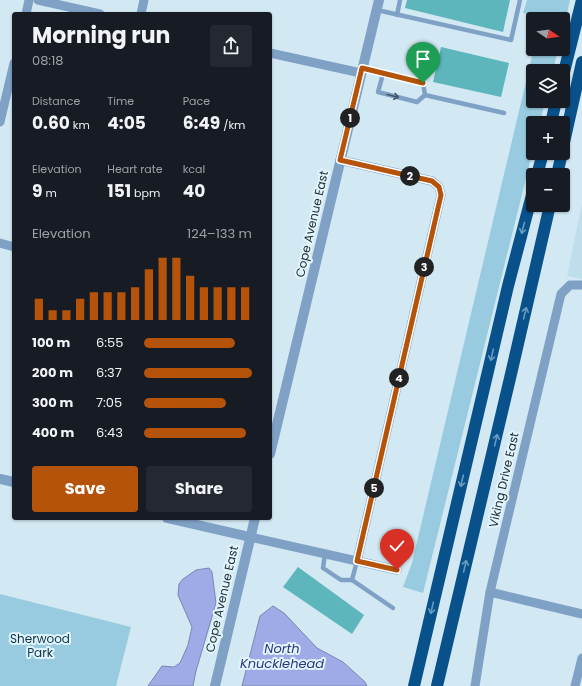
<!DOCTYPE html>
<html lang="en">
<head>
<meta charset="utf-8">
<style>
  body { margin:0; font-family:Poppins,sans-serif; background:#242831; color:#f1f3f6; height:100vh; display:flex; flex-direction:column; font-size:15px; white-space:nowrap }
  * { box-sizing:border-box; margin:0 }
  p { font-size:13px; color:#9ea1a6 }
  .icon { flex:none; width:22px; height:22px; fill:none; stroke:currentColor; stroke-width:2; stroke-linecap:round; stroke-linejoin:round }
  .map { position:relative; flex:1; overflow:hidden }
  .drawer { position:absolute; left:12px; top:12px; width:260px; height:508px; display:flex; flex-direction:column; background:#171b24; border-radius:4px; box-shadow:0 1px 3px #0004 }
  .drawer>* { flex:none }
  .needle { width:26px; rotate:103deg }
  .buttons { position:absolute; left:526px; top:12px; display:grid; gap:8px }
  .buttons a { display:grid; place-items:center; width:44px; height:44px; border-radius:4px; background:#171b24; box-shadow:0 1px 3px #0004; font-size:20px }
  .pin { position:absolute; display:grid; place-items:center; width:34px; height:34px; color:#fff; margin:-41px -17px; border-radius:50% 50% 50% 0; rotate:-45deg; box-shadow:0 0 4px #0007 }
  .pin .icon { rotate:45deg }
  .km { position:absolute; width:20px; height:20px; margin:-10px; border-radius:50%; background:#222; color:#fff; font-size:11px; line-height:20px; text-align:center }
  .round { display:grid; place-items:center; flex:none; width:42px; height:42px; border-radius:4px; background:#242831 }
  .summary { display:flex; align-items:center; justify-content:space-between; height:68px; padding:0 20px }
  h1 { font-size:22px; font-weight:700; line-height:30px }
  .metrics { display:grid; grid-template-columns:repeat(3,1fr); gap:6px; height:68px; padding:4px 20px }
  .metrics div { display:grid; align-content:center }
  .metrics b { font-size:17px; font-weight:700 }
  .metrics small { font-size:11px; font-weight:400 }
  .metrics p { font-size:11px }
  .chart { height:112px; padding:8px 20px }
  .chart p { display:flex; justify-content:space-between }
  .chart svg { width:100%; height:72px; margin-top:4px; stroke:#b45309; stroke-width:6 }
  .button { display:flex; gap:8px; margin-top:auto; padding:8px 20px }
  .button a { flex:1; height:46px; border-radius:4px; background:#b45309; color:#fff; font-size:16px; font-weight:700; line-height:46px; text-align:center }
  .button a+a { background:#242831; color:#f1f3f6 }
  ul { padding:0 20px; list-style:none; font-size:13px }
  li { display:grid; grid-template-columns:64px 48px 1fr; align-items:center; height:30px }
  li i { height:10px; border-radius:5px; background:#b45309 }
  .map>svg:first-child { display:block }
  .built { fill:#bfdeeb }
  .green { fill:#98cbe0 }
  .water { fill:#9fabe6; stroke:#7b86b0 }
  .building { fill:#5db6bc }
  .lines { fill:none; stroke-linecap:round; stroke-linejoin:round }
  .service { stroke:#7fa1c5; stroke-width:4.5 }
  .minor { stroke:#7fa1c5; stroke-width:9 }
  .tertiary { stroke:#7fa1c5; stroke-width:10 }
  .motorway { stroke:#08518b; stroke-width:12 }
  .oneway { stroke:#455665 }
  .oneway2 { stroke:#699bbf }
  .route-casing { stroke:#fff; stroke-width:8 }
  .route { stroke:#b45309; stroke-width:5 }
  .labels { text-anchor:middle; stroke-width:4; stroke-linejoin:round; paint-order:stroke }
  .street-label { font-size:12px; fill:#262e32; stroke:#dff5ff }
  .park-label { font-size:12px; fill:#0f3340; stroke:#dff5ff }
  .water-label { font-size:13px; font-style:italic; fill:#2f367b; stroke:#dff5ff }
</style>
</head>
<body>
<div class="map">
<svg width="582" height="686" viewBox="0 0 582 686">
  <rect width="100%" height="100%" fill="#d2e8f2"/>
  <path class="built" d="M582,204V279L567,276Z"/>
  <g class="green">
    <path d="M527,0H570L563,30V19H533L534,16L523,13Z"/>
    <path d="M533,20V49H558L553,71H533V101H545L540,123H533V150L423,593L403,587L412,563L532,56L525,53Z"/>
    <path d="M0,594L131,627L116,686H0Z"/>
  </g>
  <g class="water">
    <path d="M209,568L212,572L216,603L196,671L193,686H148L162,666L174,667L180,663L188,645L192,627L178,595L179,584L183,579L196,570Z"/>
    <path d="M273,606L284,613L317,648L343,662L365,682L367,686H242L260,616Z"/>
  </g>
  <g class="building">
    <path d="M407,0H510L503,32L405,8Z"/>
    <path d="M441,47L509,63L501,97L433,82Z"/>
    <path d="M298,567L364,615L352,634L283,587Z"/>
  </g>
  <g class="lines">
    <g class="service">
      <path d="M377,10L511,40L520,0"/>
      <path d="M397,15L400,0"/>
      <path d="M362,68L423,83L425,95"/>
      <path d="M383,74L378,92L417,102L425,95"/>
      <path d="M425,95L504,113"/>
      <path d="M325,554L323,568L341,580H352L393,608"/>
      <path d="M352,580L357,561"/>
    </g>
    <g class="minor">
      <path d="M38,0L100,14"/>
      <path d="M26,14L29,0"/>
      <path d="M141,14L144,0"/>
      <path d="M270,53L361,73"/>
      <path d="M0,122L14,63"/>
      <path d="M340,160L432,181L439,187L441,195L357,561"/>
      <path d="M0,243L14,247"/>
      <path d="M250,537L397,570"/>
      <path d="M490,592L582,614"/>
      <path d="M475,686L490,592L561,294L570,285H582"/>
      <path d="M575,686L582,658"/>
    </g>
    <g class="tertiary">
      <path d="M270,454L379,0"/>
      <path d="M0,479L14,482"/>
      <path d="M167,518L250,537"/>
      <path d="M215,686L255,518"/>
    </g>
    <g class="motorway">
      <path d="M563,76L582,0"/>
      <path d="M551,123L556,101"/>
      <path d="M563,147L582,62"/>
      <path d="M537,175L543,153"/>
      <path d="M557,175L562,153"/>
      <path d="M414,686L508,286L533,191"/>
      <path d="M437,686L511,374L550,205"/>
    </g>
  </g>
  <defs><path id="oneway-shaft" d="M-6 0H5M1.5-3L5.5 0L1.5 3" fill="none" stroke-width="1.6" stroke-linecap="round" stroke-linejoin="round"/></defs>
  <use class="oneway" href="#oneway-shaft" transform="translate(393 96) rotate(14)"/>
  <g class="oneway2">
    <use href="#oneway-shaft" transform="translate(523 228) rotate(105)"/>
    <use href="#oneway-shaft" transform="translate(525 313) rotate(-77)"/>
    <use href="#oneway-shaft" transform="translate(492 355) rotate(103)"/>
    <use href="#oneway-shaft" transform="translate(496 440) rotate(-77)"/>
    <use href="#oneway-shaft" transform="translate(462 481) rotate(103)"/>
    <use href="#oneway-shaft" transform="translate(465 566) rotate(-77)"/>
    <use href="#oneway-shaft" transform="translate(432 608) rotate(103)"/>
  </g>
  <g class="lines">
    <g class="route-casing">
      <path id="route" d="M397,570L357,561L441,195L439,187L432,181L340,160L362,68L423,83"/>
    </g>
    <use href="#route" class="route"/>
  </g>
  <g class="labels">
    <g class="street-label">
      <text transform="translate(312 224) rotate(-77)" y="4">Cope Avenue East</text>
      <text transform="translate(504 480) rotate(-77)" y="4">Viking Drive East</text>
      <text transform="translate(222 599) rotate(-77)" y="4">Cope Avenue East</text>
    </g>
    <g class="park-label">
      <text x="40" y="643">Sherwood<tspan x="40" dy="14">Park</tspan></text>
    </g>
    <g class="water-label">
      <text x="282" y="653">North<tspan x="282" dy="15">Knucklehead</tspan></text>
    </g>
  </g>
</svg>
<div class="buttons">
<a><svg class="needle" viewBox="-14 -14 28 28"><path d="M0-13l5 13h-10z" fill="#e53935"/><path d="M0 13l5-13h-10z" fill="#9ea1a6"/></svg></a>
<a><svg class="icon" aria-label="layers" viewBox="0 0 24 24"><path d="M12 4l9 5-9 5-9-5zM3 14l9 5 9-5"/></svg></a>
<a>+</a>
<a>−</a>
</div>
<div class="pin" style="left:423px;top:83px;background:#1e9e55"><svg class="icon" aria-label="arrive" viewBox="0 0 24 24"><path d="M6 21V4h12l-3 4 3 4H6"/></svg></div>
<div class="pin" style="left:397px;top:570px;background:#d93025"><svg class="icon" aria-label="check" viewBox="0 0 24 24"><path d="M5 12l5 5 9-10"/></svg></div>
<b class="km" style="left:350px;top:118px">1</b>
<b class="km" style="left:410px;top:176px">2</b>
<b class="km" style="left:424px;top:267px">3</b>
<b class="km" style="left:399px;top:378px">4</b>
<b class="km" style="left:374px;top:488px">5</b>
<section class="drawer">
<div class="summary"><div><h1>Morning run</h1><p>08:18</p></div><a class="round"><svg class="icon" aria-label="share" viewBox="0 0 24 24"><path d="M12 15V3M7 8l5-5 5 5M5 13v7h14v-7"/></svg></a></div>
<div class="metrics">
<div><p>Distance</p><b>0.60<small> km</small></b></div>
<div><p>Time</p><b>4:05</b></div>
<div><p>Pace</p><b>6:49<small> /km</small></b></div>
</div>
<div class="metrics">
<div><p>Elevation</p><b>9<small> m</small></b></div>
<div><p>Heart rate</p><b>151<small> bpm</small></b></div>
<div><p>kcal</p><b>40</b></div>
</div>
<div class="chart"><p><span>Elevation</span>124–133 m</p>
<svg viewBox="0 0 160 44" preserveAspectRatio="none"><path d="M5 44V31M15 44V38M25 44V38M35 44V31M45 44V27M55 44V27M65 44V27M75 44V24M85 44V13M95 44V6M105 44V6M115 44V17M125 44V24M135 44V24M145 44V24M155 44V24"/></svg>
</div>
<ul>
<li><b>100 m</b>6:55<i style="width:84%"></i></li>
<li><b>200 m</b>6:37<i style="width:100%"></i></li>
<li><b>300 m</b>7:05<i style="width:76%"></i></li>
<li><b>400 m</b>6:43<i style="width:94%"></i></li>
</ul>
<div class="button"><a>Save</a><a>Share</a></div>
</section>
</div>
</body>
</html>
